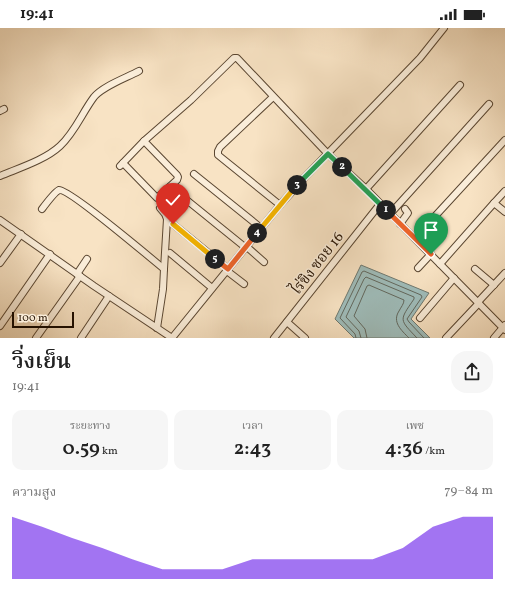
<!DOCTYPE html>
<html lang="th">
<head>
<meta charset="utf-8">
<style>
  body { margin:0; font-family:Vollkorn,"Noto Serif Thai",serif; background:#f6f6f6; color:#222; height:100vh; display:flex; flex-direction:column; font-size:15px; white-space:nowrap }
  * { box-sizing:border-box; margin:0 }
  p { font-size:13px; color:#767676 }
  .icon { flex:none; width:22px; height:22px; fill:none; stroke:currentColor; stroke-width:2; stroke-linecap:round; stroke-linejoin:round }
  .map { position:relative; height:310px; overflow:hidden }
  .panel { display:flex; flex-direction:column; background:#fff; flex:1 }
  .panel>* { flex:none }
  .scale { position:absolute; left:12px; bottom:10px; width:62px; box-sizing:border-box; padding-left:4px; border:2px solid #261200; border-top:0; font-size:11px; line-height:14px; white-space:nowrap; color:#261200; -webkit-text-stroke:3px #faedd9; paint-order:stroke }
  .pin { position:absolute; display:grid; place-items:center; width:34px; height:34px; color:#fff; margin:-41px -17px; border-radius:50% 50% 50% 0; rotate:-45deg; box-shadow:0 0 4px #0007 }
  .pin .icon { rotate:45deg }
  .km { position:absolute; width:20px; height:20px; margin:-10px; border-radius:50%; background:#222; color:#fff; font-size:11px; line-height:20px; text-align:center }
  .round { display:grid; place-items:center; flex:none; width:42px; height:42px; border-radius:16px; background:#f6f6f6 }
  .headline { display:flex; align-items:center; justify-content:space-between; height:68px; padding:0 12px }
  h1 { font-size:22px; font-weight:600; line-height:30px }
  .figures { display:grid; grid-template-columns:repeat(3,1fr); gap:6px; height:68px; padding:4px 12px }
  .figures div { display:grid; align-content:center; border-radius:10px; background:#f6f6f6; text-align:center }
  .figures b { font-size:20px; font-weight:600 }
  .figures small { font-size:11px; font-weight:400 }
  .figures p { font-size:11px }
  .chart { height:112px; padding:8px 12px }
  .chart p { display:flex; justify-content:space-between }
  .chart svg { width:100%; height:72px; margin-top:4px; fill:#7c3aed; opacity:.7 }
  .status { display:flex; justify-content:space-between; align-items:center; height:28px; padding:0 20px; background:#fff; direction:ltr }
  .status svg { height:11px; fill:currentColor }
  .map>svg:first-child { display:block }
  .water { fill:#9fbdbb; stroke:#6f7970 }
  .lines { fill:none; stroke-linecap:round; stroke-linejoin:round }
  .shore { stroke:#62685e; stroke-width:1 }
  .minor-casing { stroke:#5a4631; stroke-width:8 }
  .minor { stroke:#faedd9; stroke-width:6 }
  .split-1-casing { stroke:#fff; stroke-width:8 }
  .split-2-casing { stroke:#fff; stroke-width:8 }
  .split-3-casing { stroke:#fff; stroke-width:8 }
  .split-4-casing { stroke:#fff; stroke-width:8 }
  .split-5-casing { stroke:#fff; stroke-width:8 }
  .split-6-casing { stroke:#fff; stroke-width:8 }
  .split-1 { stroke:#f0652b; stroke-width:5 }
  .split-2 { stroke:#22a559; stroke-width:5 }
  .split-3 { stroke:#22a559; stroke-width:5 }
  .split-4 { stroke:#f5b400; stroke-width:5 }
  .split-5 { stroke:#f0652b; stroke-width:5 }
  .split-6 { stroke:#f5b400; stroke-width:5 }
  .labels { text-anchor:middle; stroke-width:3; stroke-linejoin:round; paint-order:stroke }
  .street-label { font-size:15px; fill:#261200; stroke:#faedd9 }
</style>
</head>
<body>
<div class="status"><b>19:41</b><svg viewBox="0 0 49 12"><path d="M0 12V9h3v3zM5 12V6h3v6zM10 12V3h3v9zM15 12V0h3v12zM26 1h20v11H26zM47 4h2v5h-2z"/></svg></div>
<div class="map">
<svg width="505" height="310" viewBox="0 0 505 310">
  <rect width="100%" height="100%" fill="#f8e3c4"/>
  <filter id="stains"><feTurbulence type="fractalNoise" baseFrequency=".005" numOctaves="4"/><feColorMatrix values="0 0 0 0 .2 0 0 0 0 .09 0 0 0 0 .02 0 0 0 .5 -.17"/></filter>
  <radialGradient id="worn" r=".72"><stop offset=".6" stop-color="#630" stop-opacity="0"/><stop offset="1" stop-color="#630" stop-opacity=".3"/></radialGradient>
  <path class="water" d="M361,237L429,265L411,291L430,310H354L335,291Z"/>
  <g class="lines">
    <g class="shore">
      <path d="M356,310L355,306L340,290L362,244L364,243L421,267L422,269L407,291L409,294L424,310"/>
      <path d="M361,310L359,303L346,289L364,251L366,249L414,269V271C399,293 399,291 417,310"/>
      <path d="M367,310L365,301L354,288L367,258L369,257L404,272C404,276 401,279 399,283C392,294 401,302 409,310"/>
    </g>
    <g class="minor-casing">
      <g id="minor">
        <path d="M273,69L220,119L218,123V127L280,177"/>
        <path d="M0,83L4,81"/>
        <path d="M123,135L157,170L177,152L178,149L177,147L144,113"/>
        <path d="M120,138L144,113L191,72L234,30H237L328,126L366,161L505,302"/>
        <path d="M194,146L261,200"/>
        <path d="M0,148C19,140 45,132 60,118C75,104 82,85 94,69C103,58 126,50 139,43"/>
        <path d="M366,161L460,57"/>
        <path d="M178,165L246,220"/>
        <path d="M494,175L505,163"/>
        <path d="M160,180L165,186L167,191L164,241"/>
        <path d="M42,181C45,177 55,164 59,162C68,160 152,231 164,241L163,261L157,300"/>
        <path d="M390,186L489,76"/>
        <path d="M0,192L94,258L172,310"/>
        <path d="M173,196L228,241"/>
        <path d="M400,196L408,185L405,181"/>
        <path d="M415,210L505,112"/>
        <path d="M247,219L264,234"/>
        <path d="M170,225L212,260"/>
        <path d="M0,235L21,206"/>
        <path d="M440,236L494,175L505,184"/>
        <path d="M418,240L431,226"/>
        <path d="M475,241L494,257"/>
        <path d="M227,243L244,256"/>
        <path d="M77,246L87,231"/>
        <path d="M478,274L505,245"/>
        <path d="M420,290L454,250"/>
        <path d="M287,294L305,310"/>
        <path d="M0,298L50,226"/>
        <path d="M36,310L80,248"/>
        <path d="M81,310L109,268"/>
        <path d="M172,310L280,177L305,149L420,30L444,0"/>
        <path d="M274,310L380,176"/>
        <path d="M446,310L479,275"/>
        <path d="M494,310L505,297"/>
      </g>
    </g>
    <use href="#minor" class="minor"/>
  </g>
  <g class="lines">
    <g class="split-1-casing">
      <path id="split-1" d="M386,182L431,226"/>
    </g>
    <g class="split-2-casing">
      <path id="split-2" d="M342,139L386,182"/>
    </g>
    <g class="split-3-casing">
      <path id="split-3" d="M297,157L328,126L342,139"/>
    </g>
    <g class="split-4-casing">
      <path id="split-4" d="M257,205L297,157"/>
    </g>
    <g class="split-5-casing">
      <path id="split-5" d="M215,231L228,241L257,205"/>
    </g>
    <g class="split-6-casing">
      <path id="split-6" d="M173,196L215,231"/>
    </g>
    <use href="#split-1" class="split-1"/>
    <use href="#split-2" class="split-2"/>
    <use href="#split-3" class="split-3"/>
    <use href="#split-4" class="split-4"/>
    <use href="#split-5" class="split-5"/>
    <use href="#split-6" class="split-6"/>
  </g>
  <g class="labels">
    <g class="street-label">
      <text transform="translate(317 235) rotate(-52)" y="5">ไร่ขิง ซอย 16</text>
    </g>
  </g>
  <rect width="100%" height="100%" filter="url(#stains)"/>
  <rect width="100%" height="100%" fill="url(#worn)"/>
</svg>
<div class="scale">100 m</div>
<div class="pin" style="left:431px;top:226px;background:#1e9e55"><svg class="icon" aria-label="arrive" viewBox="0 0 24 24"><path d="M6 21V4h12l-3 4 3 4H6"/></svg></div>
<div class="pin" style="left:173px;top:196px;background:#d93025"><svg class="icon" aria-label="check" viewBox="0 0 24 24"><path d="M5 12l5 5 9-10"/></svg></div>
<b class="km" style="left:386px;top:182px">1</b>
<b class="km" style="left:342px;top:139px">2</b>
<b class="km" style="left:297px;top:157px">3</b>
<b class="km" style="left:257px;top:205px">4</b>
<b class="km" style="left:215px;top:231px">5</b>
</div>
<section class="panel">
<div class="headline"><div><h1>วิ่งเย็น</h1><p>19:41</p></div><a class="round"><svg class="icon" aria-label="share" viewBox="0 0 24 24"><path d="M12 15V3M7 8l5-5 5 5M5 13v7h14v-7"/></svg></a></div>
<div class="figures">
<div><p>ระยะทาง</p><b>0.59<small> km</small></b></div>
<div><p>เวลา</p><b>2:43</b></div>
<div><p>เพซ</p><b>4:36<small> /km</small></b></div>
</div>
<div class="chart"><p><span>ความสูง</span>79–84 m</p>
<svg viewBox="0 0 160 44" preserveAspectRatio="none"><path d="M0 44V6L10 12L20 19L30 25L40 32L50 38L60 38L70 38L80 32L90 32L100 32L110 32L120 32L130 25L140 12L150 6L160 6V44z"/></svg>
</div>
</section>
</body>
</html>
